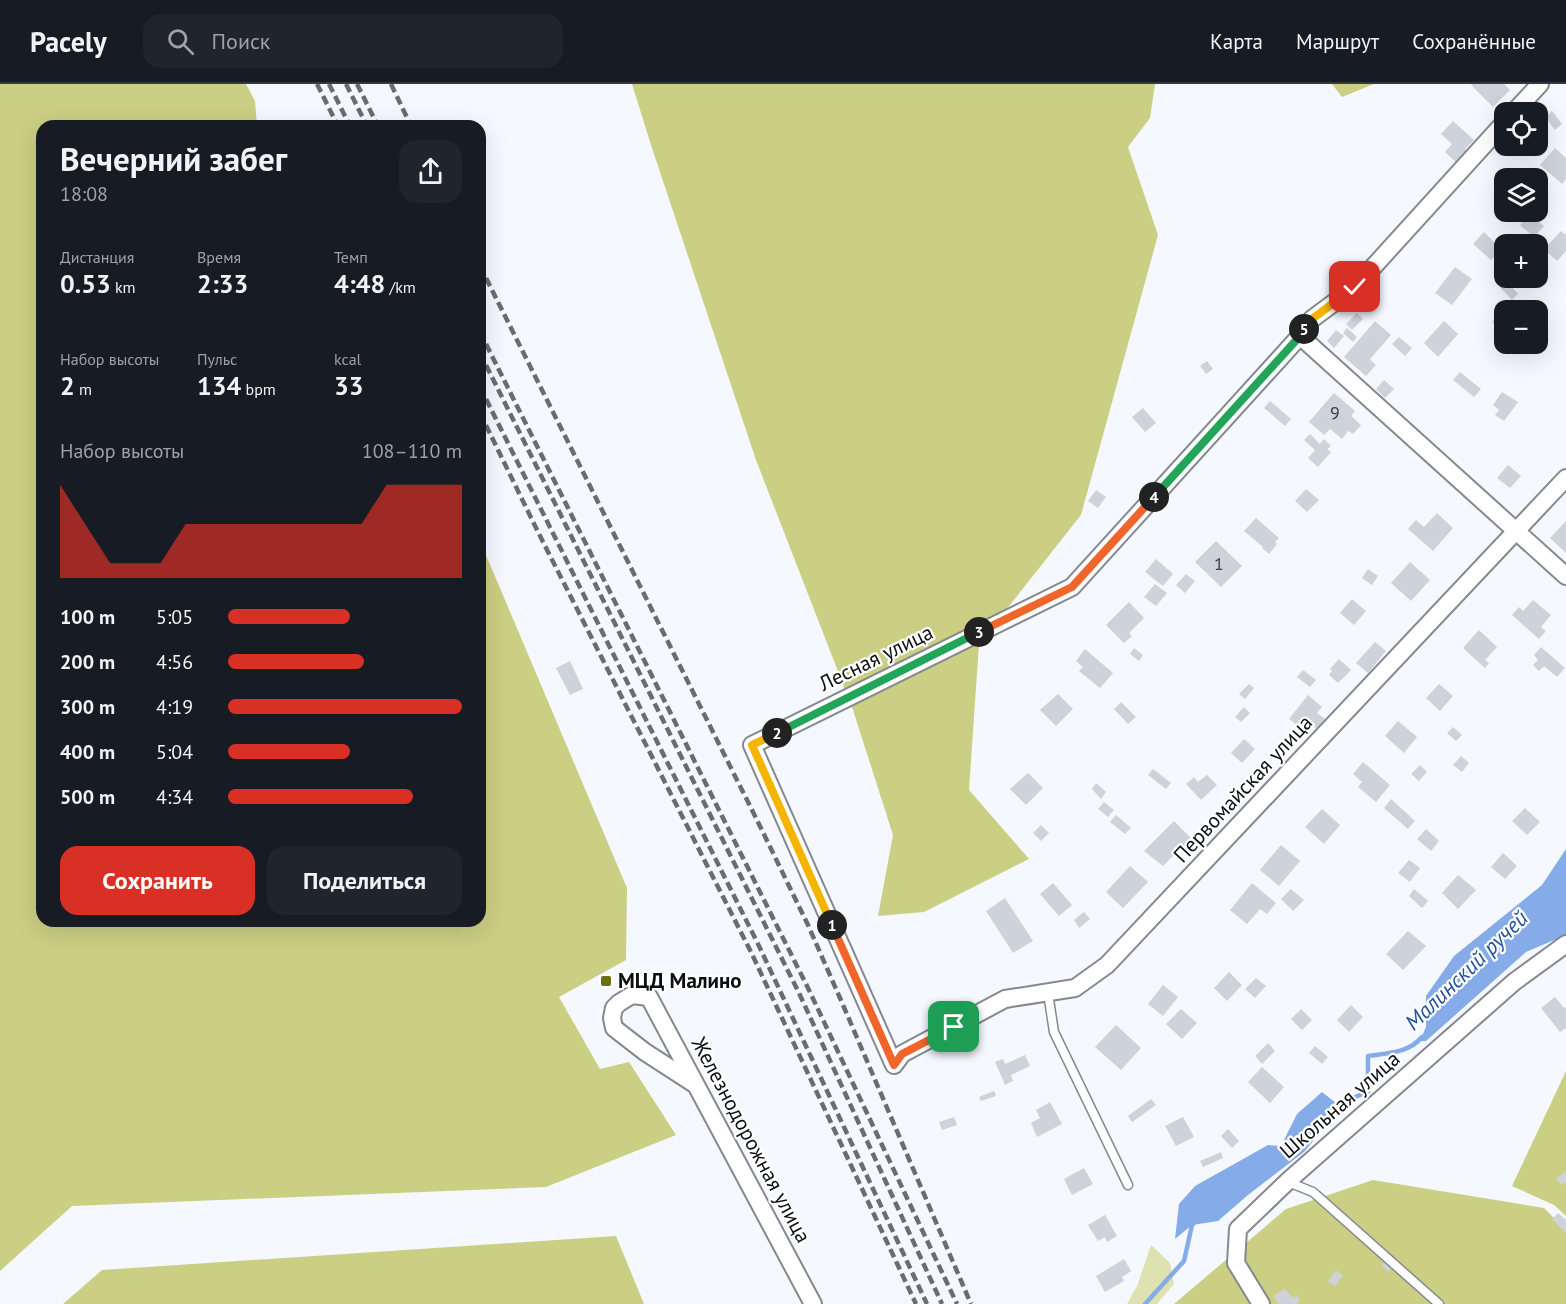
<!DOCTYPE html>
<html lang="ru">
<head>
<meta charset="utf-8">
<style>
  body { margin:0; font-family:"PT Sans",sans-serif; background:#20242c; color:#f1f3f6; height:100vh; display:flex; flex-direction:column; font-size:22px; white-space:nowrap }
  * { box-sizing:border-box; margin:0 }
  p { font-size:20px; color:#9ea1a6 }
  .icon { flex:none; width:33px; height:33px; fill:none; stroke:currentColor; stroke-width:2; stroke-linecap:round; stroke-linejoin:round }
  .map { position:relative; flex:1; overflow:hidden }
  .drawer { position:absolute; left:36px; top:36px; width:450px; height:807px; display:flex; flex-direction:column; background:#171b24; border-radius:18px; box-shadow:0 6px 24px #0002 }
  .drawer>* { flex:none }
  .tools { position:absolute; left:1494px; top:18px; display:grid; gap:12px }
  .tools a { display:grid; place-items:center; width:54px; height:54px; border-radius:12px; background:#171b24; box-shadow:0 6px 24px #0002; font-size:30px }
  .pin { position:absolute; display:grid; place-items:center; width:51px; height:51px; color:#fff; margin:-26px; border-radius:12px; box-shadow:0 3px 9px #0006 }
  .km { position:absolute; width:30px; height:30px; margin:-15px; border-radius:50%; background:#222; color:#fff; font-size:16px; line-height:30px; text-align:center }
  .round { display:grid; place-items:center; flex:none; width:63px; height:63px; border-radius:18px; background:#20242c }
  .headline { display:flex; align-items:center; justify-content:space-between; height:102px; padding:0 24px }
  h1 { font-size:33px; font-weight:700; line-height:45px }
  .figures { display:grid; grid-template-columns:repeat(3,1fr); gap:9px; height:102px; padding:6px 24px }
  .figures div { display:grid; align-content:center }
  .figures b { font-size:26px; font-weight:700 }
  .figures small { font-size:16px; font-weight:400 }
  .figures p { font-size:16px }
  .chart { height:168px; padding:12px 24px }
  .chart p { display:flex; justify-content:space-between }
  .chart svg { width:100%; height:108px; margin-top:6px; fill:#d93025; opacity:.7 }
  .cta { display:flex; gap:12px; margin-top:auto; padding:12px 24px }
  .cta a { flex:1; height:69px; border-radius:18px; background:#d93025; color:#fff; font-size:24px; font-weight:700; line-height:69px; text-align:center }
  .cta a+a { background:#20242c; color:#f1f3f6 }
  ul { padding:0 24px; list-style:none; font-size:20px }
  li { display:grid; grid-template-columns:96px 72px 1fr; align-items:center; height:45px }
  li i { height:15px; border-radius:8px; background:#d93025 }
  header { display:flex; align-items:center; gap:36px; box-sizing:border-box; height:84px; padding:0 30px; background:#171b24; border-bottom:2px solid #363941 }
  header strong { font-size:28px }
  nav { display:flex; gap:33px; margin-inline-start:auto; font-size:21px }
  .search { width:420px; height:54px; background:#20242c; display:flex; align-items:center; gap:15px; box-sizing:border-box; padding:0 21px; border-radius:18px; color:#9ea1a6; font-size:22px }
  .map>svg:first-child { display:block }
  .green { fill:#dee2b0 }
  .forest { fill:#cbcf83 }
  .water { fill:#86abe9 }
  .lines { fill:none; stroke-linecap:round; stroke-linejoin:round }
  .stream { stroke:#86abe9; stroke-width:4.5 }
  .building { fill:#ced3d9 }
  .service-casing { stroke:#85898f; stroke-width:11 }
  .minor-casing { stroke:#85898f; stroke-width:20 }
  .service { stroke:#fff; stroke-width:8 }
  .minor { stroke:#fff; stroke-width:16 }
  .rail { stroke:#6a6c6f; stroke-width:4.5; stroke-dasharray:9 4.5; stroke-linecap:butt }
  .split-1-casing { stroke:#fff; stroke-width:12 }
  .split-2-casing { stroke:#fff; stroke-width:12 }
  .split-3-casing { stroke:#fff; stroke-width:12 }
  .split-4-casing { stroke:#fff; stroke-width:12 }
  .split-5-casing { stroke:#fff; stroke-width:12 }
  .split-6-casing { stroke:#fff; stroke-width:12 }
  .split-1 { stroke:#f0652b; stroke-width:8 }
  .split-2 { stroke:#f5b400; stroke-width:8 }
  .split-3 { stroke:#22a559; stroke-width:8 }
  .split-4 { stroke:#f0652b; stroke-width:8 }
  .split-5 { stroke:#22a559; stroke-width:8 }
  .split-6 { stroke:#f5b400; stroke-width:8 }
  .poi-dot { fill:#6b6e11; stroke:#fff; stroke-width:2 }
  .labels { text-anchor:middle; stroke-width:4.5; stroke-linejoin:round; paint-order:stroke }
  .number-label { font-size:18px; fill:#3d3f42 }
  .street-label { font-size:21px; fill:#0d0e10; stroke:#fff }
  .poi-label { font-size:21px; font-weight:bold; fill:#0d0e10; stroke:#fff; text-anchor:start }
  .water-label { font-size:22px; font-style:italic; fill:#25519a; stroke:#fff }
</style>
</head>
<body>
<header>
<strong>Pacely</strong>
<div class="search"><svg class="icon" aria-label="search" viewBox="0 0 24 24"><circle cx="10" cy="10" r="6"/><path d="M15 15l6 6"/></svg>Поиск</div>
<nav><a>Карта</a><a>Маршрут</a><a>Сохранённые</a></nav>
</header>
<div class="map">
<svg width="1566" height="1220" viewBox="0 0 1566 1220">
  <rect width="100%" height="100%" fill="#f5f8fe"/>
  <path class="green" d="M1151,1161L1170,1179L1174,1200L1157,1220H1127L1137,1202Z"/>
  <g class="forest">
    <path d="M0,0H246L255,17L257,42H42V837H480V457L627,804L626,876L559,913L600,985L629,978L676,1051L546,1103L72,1122L0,1187Z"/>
    <path d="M632,0H1155L1150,34L1128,63L1158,151L1081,431L979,560L969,706L1029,775L924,828L878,832L893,751L853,626L756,376L651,61Z"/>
    <path d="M1332,0H1374L1342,13Z"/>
    <path d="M1566,987V1132L1554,1121L1512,1102Z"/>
    <path d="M1373,1096L1544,1124L1566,1146V1220H1174L1286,1125Z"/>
    <path d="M616,1152L644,1220H63L102,1186Z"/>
  </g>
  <g class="water">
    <path d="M1566,765V851L1526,868L1426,957H1420L1426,943V912L1454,872L1542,801Z"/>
    <path d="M1322,1008L1341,1023L1304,1068L1248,1111L1218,1137L1192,1141L1175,1155L1179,1120L1195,1102L1268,1061L1281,1062L1297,1030Z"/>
  </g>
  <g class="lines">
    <g class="stream">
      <path d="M1334,1023L1337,1020L1368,1008V972C1387,969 1409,969 1422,953"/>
      <path d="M1145,1220L1184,1177L1192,1141L1195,1138"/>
    </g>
  </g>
  <g class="building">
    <path d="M1472,0H1504L1510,6L1493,23L1471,1Z"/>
    <path d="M1552,27L1562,40L1555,46L1545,33Z"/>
    <path d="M1453,37L1474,56L1465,65L1469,68L1458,80L1445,68L1452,60L1441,50Z"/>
    <path d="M1555,64L1566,74V95L1562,100L1540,81Z"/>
    <path d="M1530,130L1544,142L1534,153L1520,141Z"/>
    <path d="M1561,147L1566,151V167L1557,177L1544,165Z"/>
    <path d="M1484,148L1501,165L1491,176L1473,160Z"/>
    <path d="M1455,183L1472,195L1452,221L1435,209Z"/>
    <path d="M1506,196L1518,210L1512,216L1499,202Z"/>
    <path d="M1501,227L1504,230V236L1498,243L1492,238Z"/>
    <path d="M1357,229L1363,235L1352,246L1346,240Z"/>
    <path d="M1375,237L1391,251L1370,275L1376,281L1366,292L1344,273Z"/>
    <path d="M1444,237L1458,250L1438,273L1424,259Z"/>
    <path d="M1347,244L1357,253L1353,258L1343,249Z"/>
    <path d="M1336,246L1344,252L1334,264L1327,257Z"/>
    <path d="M1399,253L1412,264L1405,272L1392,260Z"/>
    <path d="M1207,277L1213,285L1206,290L1200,282Z"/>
    <path d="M1460,288L1481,305L1474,313L1453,296Z"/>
    <path d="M1384,296L1394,305L1385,314L1376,305Z"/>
    <path d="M1502,308L1518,318L1504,337L1495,331L1499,326L1493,321Z"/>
    <path d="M1334,309L1355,327L1351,332L1361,341L1353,350L1348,347L1342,355L1330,345L1324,351L1309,338Z"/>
    <path d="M1270,317L1291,335L1285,342L1264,324Z"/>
    <path d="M1143,324L1156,339L1145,348L1132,333Z"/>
    <path d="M1310,350L1320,360L1324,355L1331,362L1327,365L1331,368L1318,383L1308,374L1315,366L1304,356Z"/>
    <path d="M1508,381L1521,392L1510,404L1497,394Z"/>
    <path d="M1306,405L1319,416L1307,428L1295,417Z"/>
    <path d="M1096,406L1106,413L1098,424L1088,417Z"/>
    <path d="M1437,429L1453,444L1433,467L1408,445L1416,436L1424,443Z"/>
    <path d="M1256,434L1279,454L1275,458L1277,460L1269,470L1262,464L1263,463L1244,447Z"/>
    <path d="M1566,437V469L1550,454Z"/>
    <path d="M1216,457L1242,482L1221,503L1195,478Z"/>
    <path d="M1156,475L1173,490L1163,502L1145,488Z"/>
    <path d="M1410,478L1430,496L1411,517L1391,499Z"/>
    <path d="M1368,485L1378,492L1372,501L1362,494Z"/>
    <path d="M1186,490L1195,497L1185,509L1176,501Z"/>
    <path d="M1155,500L1167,509L1156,522L1144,513Z"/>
    <path d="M1352,515L1366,527L1354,541L1340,529Z"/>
    <path d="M1533,516L1551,531L1541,543L1546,547L1539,555L1512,531L1519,523L1523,527Z"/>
    <path d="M1129,518L1144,534L1129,549L1132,552L1124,559L1106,541Z"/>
    <path d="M1479,546L1497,563L1485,576L1489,579L1485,584L1463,564Z"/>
    <path d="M1375,558L1386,567L1368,589L1356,579Z"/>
    <path d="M1541,563L1565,584L1557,593L1544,582L1539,587L1533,581L1538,576L1534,571Z"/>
    <path d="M1134,564L1143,571L1139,577L1130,570Z"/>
    <path d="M1085,565L1113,589L1100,604L1079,587L1083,583L1076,577Z"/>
    <path d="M1339,575L1351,586L1338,599L1329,591L1332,587L1330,585Z"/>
    <path d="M570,577L583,605L570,611L556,584Z"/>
    <path d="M1303,586L1316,596L1310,603L1297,593Z"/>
    <path d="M1249,600L1254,604L1245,615L1239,610Z"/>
    <path d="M1439,600L1453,612L1440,627L1426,614Z"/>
    <path d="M1058,610L1073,625L1056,642L1040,626Z"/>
    <path d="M1308,611L1322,623L1317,629L1325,635L1317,645L1307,637L1301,644L1289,635Z"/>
    <path d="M1121,618L1136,633L1128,640L1114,625Z"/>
    <path d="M1244,623L1250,629L1241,638L1235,633Z"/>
    <path d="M1398,637L1417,653L1404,669L1385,652Z"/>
    <path d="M1453,643L1462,651L1456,657L1447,649Z"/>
    <path d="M1244,655L1255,665L1242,679L1231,669Z"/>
    <path d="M1461,672L1469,679L1462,688L1453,681Z"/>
    <path d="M1363,678L1390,701L1376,718L1358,703L1362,698L1353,690Z"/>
    <path d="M1420,681L1427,688L1419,697L1411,690Z"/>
    <path d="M1153,685L1171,699L1166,705L1148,691Z"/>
    <path d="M1028,689L1043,704L1026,721L1010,705Z"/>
    <path d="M1207,691L1217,701L1201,716L1186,700L1194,693L1198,698Z"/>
    <path d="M1096,699L1106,708L1101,715L1092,705Z"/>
    <path d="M1391,715L1415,737L1408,745L1384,724Z"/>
    <path d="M1104,718L1114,726L1108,733L1098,725Z"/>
    <path d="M1525,724L1540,738L1527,751L1512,737Z"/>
    <path d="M1322,725L1340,741L1324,760L1305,743Z"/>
    <path d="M1116,731L1131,744L1125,750L1110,738Z"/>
    <path d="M1174,737L1191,754L1163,782L1144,767Z"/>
    <path d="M1041,741L1049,749L1041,757L1033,749Z"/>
    <path d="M1426,745L1439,757L1431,767L1417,755Z"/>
    <path d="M1281,761L1300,777L1279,802L1260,786Z"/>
    <path d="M1503,769L1517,782L1505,795L1491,783Z"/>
    <path d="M1409,776L1420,784L1410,798L1398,789Z"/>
    <path d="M1130,782L1148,798L1123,824L1106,808Z"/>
    <path d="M1458,791L1476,806L1458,825L1442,809Z"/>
    <path d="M1053,799L1072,821L1059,832L1040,810Z"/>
    <path d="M1252,799L1276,819L1267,830L1260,825L1247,840L1230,826Z"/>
    <path d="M1291,805L1304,816L1293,827L1281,815Z"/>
    <path d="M1414,805L1428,817L1422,824L1409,812Z"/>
    <path d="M1005,814L1033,857L1013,869L986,827Z"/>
    <path d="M1084,828L1090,835L1079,844L1074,836Z"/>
    <path d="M1408,847L1426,862L1403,886L1386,870Z"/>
    <path d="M1229,888L1242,901L1227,917L1214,904Z"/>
    <path d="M1256,894L1266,902L1255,914L1245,905Z"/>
    <path d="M1163,901L1178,913L1163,932L1148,920Z"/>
    <path d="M1555,913L1564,924L1566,923V944L1560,948L1541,924Z"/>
    <path d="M1351,921L1363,933L1349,948L1337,936Z"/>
    <path d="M1181,925L1197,939L1182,955L1166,940Z"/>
    <path d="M1301,925L1312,936L1302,946L1291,935Z"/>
    <path d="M1116,941L1141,964L1121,986L1095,963Z"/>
    <path d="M1268,959L1275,967L1262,980L1255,972Z"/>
    <path d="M1315,962L1328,973L1322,980L1309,969Z"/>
    <path d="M1025,971L1030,982L1011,991L1013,997L1005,1001L995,978L1003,975L1005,980Z"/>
    <path d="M1262,983L1284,1003L1270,1019L1248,998Z"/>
    <path d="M994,1007L996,1012L981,1017L979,1013Z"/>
    <path d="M1151,1015L1156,1021L1132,1038L1128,1032Z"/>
    <path d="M1050,1018L1062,1040L1037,1053L1031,1039L1040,1034L1036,1026Z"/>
    <path d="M954,1033L957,1041L942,1046L939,1038Z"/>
    <path d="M1183,1033L1194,1053L1176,1062L1165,1042Z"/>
    <path d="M1228,1045L1239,1057L1232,1064L1221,1052Z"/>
    <path d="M1221,1068L1223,1074L1203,1083L1200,1077Z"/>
    <path d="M1084,1084L1093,1100L1072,1111L1064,1095Z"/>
    <path d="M1566,1087V1098L1562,1101L1556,1095Z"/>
    <path d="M1558,1129L1566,1136V1149L1552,1135Z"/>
    <path d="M1105,1131L1117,1152L1107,1158L1105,1153L1098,1157L1088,1141Z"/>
    <path d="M1388,1174L1394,1180L1388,1188L1382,1181Z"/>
    <path d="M1124,1175L1131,1187L1122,1193L1124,1197L1105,1208L1096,1192Z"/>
    <path d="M1336,1186L1343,1192L1335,1202L1328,1197Z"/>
    <path d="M1285,1205L1293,1214L1297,1211L1300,1217L1296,1220H1279L1273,1212Z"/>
  </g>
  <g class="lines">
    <g class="service-casing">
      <g id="service">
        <path d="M1048,909L1054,948L1128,1101"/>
        <path d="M1288,1098L1313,1108L1439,1220"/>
      </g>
    </g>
    <g class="minor-casing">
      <g id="minor">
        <path d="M1514,28L1540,0"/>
        <path d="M1504,39L1355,203L1312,235L1300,252L1072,503L752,661L894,981L902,970L1005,915L1075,904L1107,881L1566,394"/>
        <path d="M1300,252L1566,492"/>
        <path d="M696,1001L645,968L614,944L612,934L614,924L619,919L632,911L649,913L813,1220"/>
        <path d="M1261,1220L1236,1179L1238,1145L1288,1097L1514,898L1566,860"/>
      </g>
    </g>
    <use href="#service" class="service"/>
    <use href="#minor" class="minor"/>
    <g class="rail">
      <path d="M317,0L338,42"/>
      <path d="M329,0L350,42"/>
      <path d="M346,0L367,42"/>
      <path d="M357,0L378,42"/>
      <path d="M391,0L411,42"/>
      <path d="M480,182L757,736L808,841L840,914L971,1220"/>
      <path d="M480,248L808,904L957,1220"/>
      <path d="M480,269L799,909L942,1220"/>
      <path d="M480,303L759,862L927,1220"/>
      <path d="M480,329L539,450L751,868L916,1220"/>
    </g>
  </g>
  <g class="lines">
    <g class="split-1-casing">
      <path id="split-1" d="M832,841L894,981L902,970L954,943"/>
    </g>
    <g class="split-2-casing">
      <path id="split-2" d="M777,649L752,661L832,841"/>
    </g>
    <g class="split-3-casing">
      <path id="split-3" d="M777,649L979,548"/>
    </g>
    <g class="split-4-casing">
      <path id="split-4" d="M979,548L1072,503L1154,413"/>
    </g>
    <g class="split-5-casing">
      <path id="split-5" d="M1154,413L1300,252L1304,245"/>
    </g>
    <g class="split-6-casing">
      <path id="split-6" d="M1304,245L1312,235L1355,203"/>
    </g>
    <use href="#split-1" class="split-1"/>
    <use href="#split-2" class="split-2"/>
    <use href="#split-3" class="split-3"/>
    <use href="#split-4" class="split-4"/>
    <use href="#split-5" class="split-5"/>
    <use href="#split-6" class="split-6"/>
  </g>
  <rect class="poi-dot" x="600" y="891" width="12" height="12" rx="3"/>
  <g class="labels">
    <g class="number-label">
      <text x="1335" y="335">9</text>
      <text x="1219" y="486">1</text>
    </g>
    <g class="street-label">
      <text transform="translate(876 574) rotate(-26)" y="7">Лесная улица</text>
      <text transform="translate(1243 705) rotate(-47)" y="7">Первомайская улица</text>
      <text transform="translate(1340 1021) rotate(-41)" y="7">Школьная улица</text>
      <text transform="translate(751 1056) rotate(62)" y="7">Железнодорожная улица</text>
    </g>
    <g class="poi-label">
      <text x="618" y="904">МЦД Малино</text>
    </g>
    <g class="water-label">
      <text transform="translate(1466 886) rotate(-44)" y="8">Малинский ручей</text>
    </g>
  </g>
</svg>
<div class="tools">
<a><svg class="icon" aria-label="locate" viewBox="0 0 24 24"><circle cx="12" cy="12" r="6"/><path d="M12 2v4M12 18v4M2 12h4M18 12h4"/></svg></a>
<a><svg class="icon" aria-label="layers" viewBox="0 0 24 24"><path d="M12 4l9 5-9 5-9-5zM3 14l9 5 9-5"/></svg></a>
<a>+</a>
<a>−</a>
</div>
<div class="pin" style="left:954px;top:943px;background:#1e9e55"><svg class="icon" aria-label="arrive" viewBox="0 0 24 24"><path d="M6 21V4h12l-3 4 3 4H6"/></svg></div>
<div class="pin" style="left:1355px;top:203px;background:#d93025"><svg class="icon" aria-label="check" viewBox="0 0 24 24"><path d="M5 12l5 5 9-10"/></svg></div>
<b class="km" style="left:832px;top:841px">1</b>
<b class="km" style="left:777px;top:649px">2</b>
<b class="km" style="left:979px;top:548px">3</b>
<b class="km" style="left:1154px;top:413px">4</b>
<b class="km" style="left:1304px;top:245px">5</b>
<section class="drawer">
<div class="headline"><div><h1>Вечерний забег</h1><p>18:08</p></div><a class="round"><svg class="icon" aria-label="share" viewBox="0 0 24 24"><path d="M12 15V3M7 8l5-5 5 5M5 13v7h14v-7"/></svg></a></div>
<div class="figures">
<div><p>Дистанция</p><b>0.53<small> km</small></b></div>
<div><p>Время</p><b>2:33</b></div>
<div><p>Темп</p><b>4:48<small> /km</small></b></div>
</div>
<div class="figures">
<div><p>Набор высоты</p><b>2<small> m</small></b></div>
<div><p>Пульс</p><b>134<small> bpm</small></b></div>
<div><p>kcal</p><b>33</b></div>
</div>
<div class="chart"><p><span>Набор высоты</span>108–110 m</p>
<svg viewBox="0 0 160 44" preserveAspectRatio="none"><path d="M0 44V6L10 22L20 38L30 38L40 38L50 22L60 22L70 22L80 22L90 22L100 22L110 22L120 22L130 6L140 6L150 6L160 6V44z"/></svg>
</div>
<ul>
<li><b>100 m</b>5:05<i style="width:52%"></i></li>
<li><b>200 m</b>4:56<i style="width:58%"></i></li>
<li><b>300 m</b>4:19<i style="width:100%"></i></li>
<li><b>400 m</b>5:04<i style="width:52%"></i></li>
<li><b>500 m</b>4:34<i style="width:79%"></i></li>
</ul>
<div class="cta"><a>Сохранить</a><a>Поделиться</a></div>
</section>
</div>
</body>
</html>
